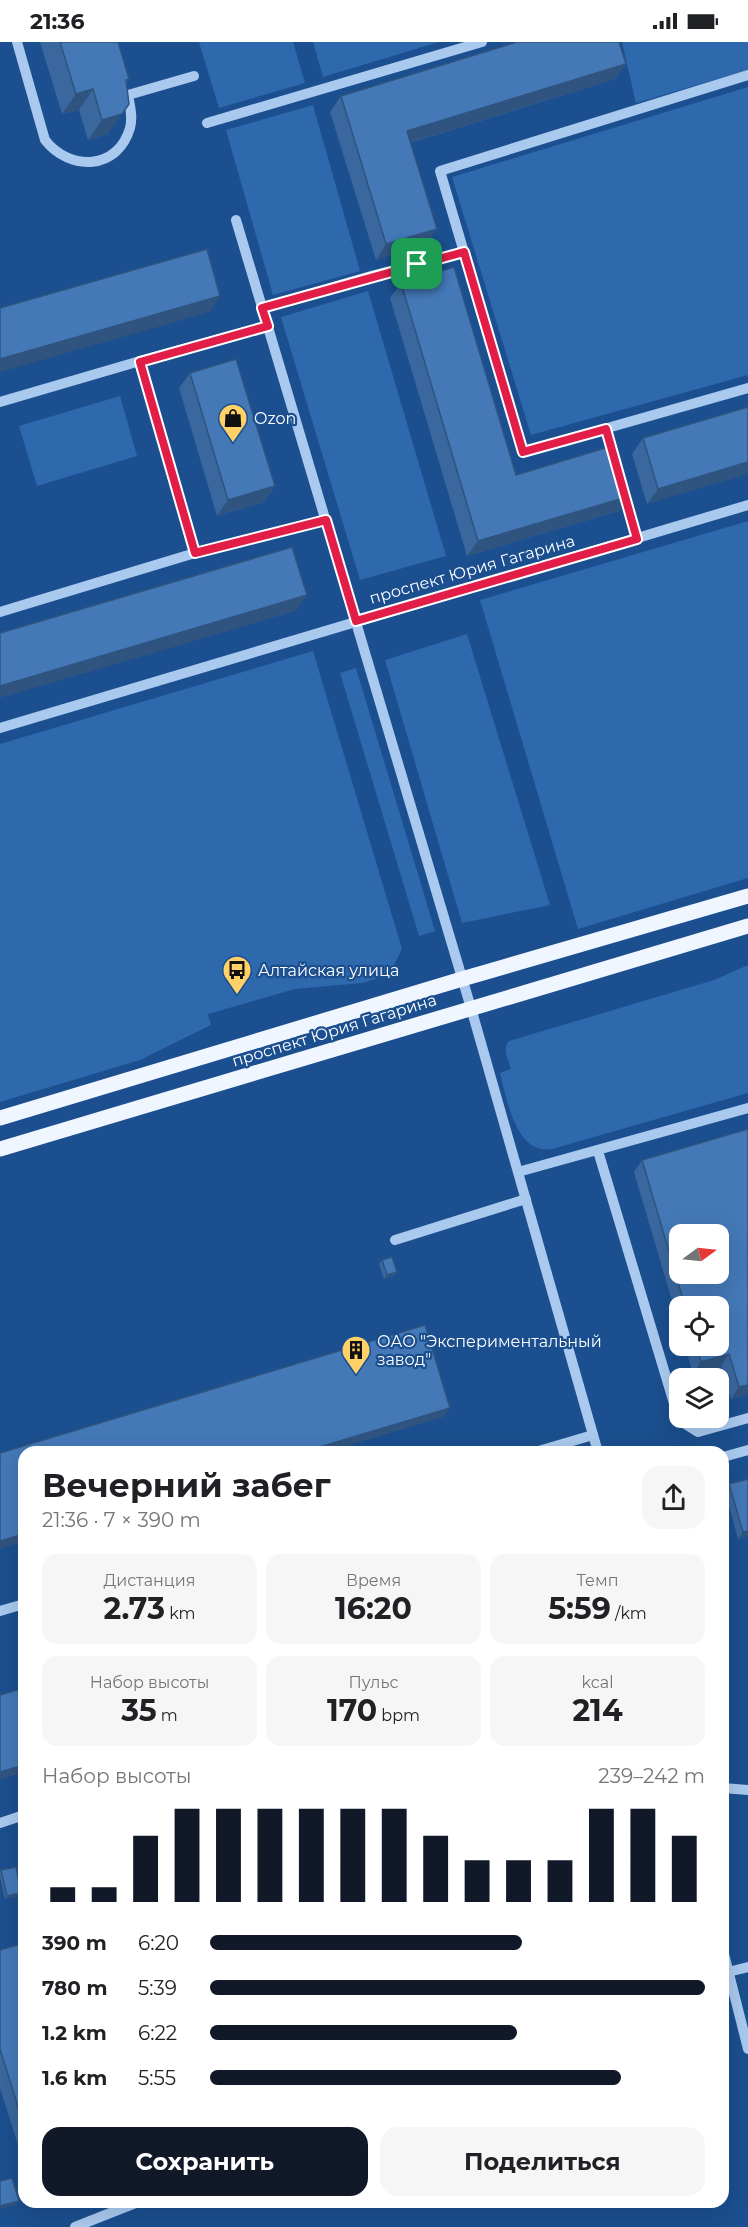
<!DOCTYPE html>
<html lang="ru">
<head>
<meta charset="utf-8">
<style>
  body { margin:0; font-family:Montserrat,sans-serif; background:#f6f6f6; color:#202124; height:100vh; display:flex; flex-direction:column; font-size:22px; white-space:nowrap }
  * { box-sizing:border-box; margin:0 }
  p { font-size:20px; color:#757577 }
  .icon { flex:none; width:33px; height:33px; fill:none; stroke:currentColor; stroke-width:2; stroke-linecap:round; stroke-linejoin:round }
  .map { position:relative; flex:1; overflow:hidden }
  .details { position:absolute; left:18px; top:1404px; width:711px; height:762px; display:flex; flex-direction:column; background:#fff; border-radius:18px; box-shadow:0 6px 24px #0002 }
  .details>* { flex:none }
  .needle { width:39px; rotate:75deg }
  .controls { position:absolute; left:669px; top:1182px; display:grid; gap:12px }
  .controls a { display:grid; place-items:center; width:60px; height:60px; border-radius:12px; background:#fff; box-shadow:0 6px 24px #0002; font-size:30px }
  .pin { position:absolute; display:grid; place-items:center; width:51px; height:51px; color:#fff; margin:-26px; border-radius:12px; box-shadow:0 3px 9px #0006 }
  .round { display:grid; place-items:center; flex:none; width:63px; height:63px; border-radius:18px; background:#f6f6f6 }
  .headline { display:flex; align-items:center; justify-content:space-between; height:102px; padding:0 24px }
  h1 { font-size:33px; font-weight:700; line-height:45px }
  .figures { display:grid; grid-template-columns:repeat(3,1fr); gap:9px; height:102px; padding:6px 24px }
  .figures div { display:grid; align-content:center; border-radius:15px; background:#f6f6f6; text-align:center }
  .figures b { font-size:30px; font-weight:700 }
  .figures small { font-size:16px; font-weight:400 }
  .figures p { font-size:16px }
  .chart { height:168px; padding:12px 24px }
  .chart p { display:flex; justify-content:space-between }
  .chart svg { width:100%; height:108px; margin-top:6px; stroke:#111827; stroke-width:6 }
  .action { display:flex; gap:12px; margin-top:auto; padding:12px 24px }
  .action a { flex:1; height:69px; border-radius:18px; background:#111827; color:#fff; font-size:24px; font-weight:700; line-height:69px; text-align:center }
  .action a+a { background:#f6f6f6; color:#202124 }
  ul { padding:0 24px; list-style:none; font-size:20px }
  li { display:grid; grid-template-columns:96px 72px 1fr; align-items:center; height:45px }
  li i { height:15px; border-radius:8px; background:#111827 }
  .status { display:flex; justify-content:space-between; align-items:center; height:42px; padding:0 30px; background:#fff; direction:ltr }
  .status svg { height:16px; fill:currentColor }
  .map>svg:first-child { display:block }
  .green { fill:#2e69ad }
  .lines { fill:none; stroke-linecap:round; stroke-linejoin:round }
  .minor { stroke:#a9c9ee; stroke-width:10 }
  .major { stroke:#f0f6ff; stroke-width:15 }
  .wall { fill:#3a679d }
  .shaded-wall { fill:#305480 }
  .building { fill:#4478b7; stroke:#305480; stroke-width:1.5; fill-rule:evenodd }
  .route-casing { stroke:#fff; stroke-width:12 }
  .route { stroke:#e11d48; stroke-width:8 }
  .labels { text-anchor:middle; stroke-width:4.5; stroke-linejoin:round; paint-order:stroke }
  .poi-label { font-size:16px; fill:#fff; stroke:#1b4f8f; text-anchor:start }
  .street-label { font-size:16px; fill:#fff; stroke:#1b4f8f }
</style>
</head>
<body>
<div class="status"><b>21:36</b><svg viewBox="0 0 49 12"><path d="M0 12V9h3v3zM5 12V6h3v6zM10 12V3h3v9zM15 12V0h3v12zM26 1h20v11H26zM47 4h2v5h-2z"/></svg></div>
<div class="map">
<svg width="748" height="2185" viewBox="0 0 748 2185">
  <rect width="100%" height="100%" fill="#1b4f8f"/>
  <g class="green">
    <path d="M199,0H293L305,41L219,66Z"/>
    <path d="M313,0H439L323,35Z"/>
    <path d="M622,0H748V28L636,61Z"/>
    <path d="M748,45V333L531,393L452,135Z"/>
    <path d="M313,63L360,229L273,253L226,88Z"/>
    <path d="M368,249L446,514L360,538L281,275Z"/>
    <path d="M120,354L137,414L37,444L19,384Z"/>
    <path d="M748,479V836L578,887L480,558Z"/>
    <path d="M467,592L550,863L462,881L385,618Z"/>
    <path d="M313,609L402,907L389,933L362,941L295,947L208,972L211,983L140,1018L0,1060V702Z"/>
    <path d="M356,626L435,889L419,894L340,631Z"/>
    <path d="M748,923V1051L552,1107C515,1113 507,1056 500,1031L511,1027C508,1018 502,1007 509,999L714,938Z"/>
  </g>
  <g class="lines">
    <g class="minor">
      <path d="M17,0L45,98C70,130 118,128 130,86C133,75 130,64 128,53L194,34"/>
      <path d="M748,33L440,129L523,410L748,346"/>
      <path d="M207,81L482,0"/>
      <path d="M236,178L471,966L598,1410"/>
      <path d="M262,266L371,234L464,210"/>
      <path d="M0,360L140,319"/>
      <path d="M606,387L615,416"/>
      <path d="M623,445L637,497"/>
      <path d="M195,511L140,319L268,284"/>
      <path d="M0,570L195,511L326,478"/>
      <path d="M0,686L748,463"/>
      <path d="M598,1109L679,1378L698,1390L748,1376"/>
      <path d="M518,1130L748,1066"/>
      <path d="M395,1198L526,1157"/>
      <path d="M535,1410L593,1393"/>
      <path d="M723,1415L748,1408"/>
      <path d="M0,1569L24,1562"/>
      <path d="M723,1746L748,1748"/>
      <path d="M0,1781L24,1773"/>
      <path d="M723,1908L748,2007"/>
      <path d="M728,1930L748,1925"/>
      <path d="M75,2185L138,2160"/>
    </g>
    <g class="major">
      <path d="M0,1076L462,937L748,854"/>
      <path d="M0,1107L748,884"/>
    </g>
  </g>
  <g class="wall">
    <path d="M40,0H118L129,37L126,41L108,92L88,98L79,68L62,72Z"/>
    <path d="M626,22L615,37L410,101L426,202L376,218L330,70L341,54Z"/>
    <path d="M401,241L516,433L630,454L619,469L467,514L390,256Z"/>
    <path d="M190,331L275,444L264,460L217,474L179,346Z"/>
    <path d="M748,365L647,462L632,412L643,396Z"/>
    <path d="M748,1087V1352L731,1357L721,1324L693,1332L685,1304H718V1264H680V1286L634,1130L642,1118Z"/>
    <path d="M382,1218L395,1233L384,1237L379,1222Z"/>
    <path d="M748,1437V1494L738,1497L725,1449L729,1442Z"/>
    <path d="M24,1823V1851H21L19,1854L5,1857L0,1835V1830L1,1828Z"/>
    <path d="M24,1901V2122L0,2046V1908Z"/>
  </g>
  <g class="shaded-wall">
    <path d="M626,22L615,37L396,105L407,89Z"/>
    <path d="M93,47L79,68L62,72L76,52Z"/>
    <path d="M122,72L108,92L88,98L102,78Z"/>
    <path d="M437,187L426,202L376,218L386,202Z"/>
    <path d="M220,254L210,270L0,330V317Z"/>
    <path d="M748,420V432L647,462L658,447Z"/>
    <path d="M275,444L264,460L217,474L228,458Z"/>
    <path d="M630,454L619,469L467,514L478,499Z"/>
    <path d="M307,553L296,569L0,656V644Z"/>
    <path d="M397,1230L395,1233L384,1237L387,1233Z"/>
    <path d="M729,1312L721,1324L693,1332L701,1320Z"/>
    <path d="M748,1343V1352L731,1357L739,1345Z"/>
    <path d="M450,1366L443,1375L327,1410H303Z"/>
    <path d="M748,1489V1494L738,1497L743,1490Z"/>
    <path d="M24,1492V1499L0,1507V1499Z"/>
    <path d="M24,1723V1730L0,1738V1730Z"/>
    <path d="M21,1851L19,1854L5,1857L7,1854Z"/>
    <path d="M19,2159L16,2163L0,2167V2164Z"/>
  </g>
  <g class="building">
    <path d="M60,0H118L129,37L126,38L129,62L122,72L102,78L93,47L76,52Z"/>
    <path d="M517,0H619L626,22L407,89L437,187L386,202L341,54Z"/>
    <path d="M207,207L220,254L0,317V266Z"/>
    <path d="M454,225L516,433L615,403L630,454L478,499L401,241Z"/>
    <path d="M236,317L275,444L228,458L190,331Z"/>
    <path d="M748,365V420L658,447L643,396Z"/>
    <path d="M292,505L307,553L0,644V591Z"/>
    <path d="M748,1087V1343L739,1345L729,1312L701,1320L696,1304H718V1264H685L642,1118ZM680,1192H718V1232H680Z"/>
    <path d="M392,1215L397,1230L387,1233L382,1218Z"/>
    <path d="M425,1283L450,1366L303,1410H24V1492L0,1499V1411Z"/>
    <path d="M718,1346L721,1354L718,1355Z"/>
    <path d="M748,1437V1489L743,1490L729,1442Z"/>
    <path d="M24,1646V1723L0,1730V1653Z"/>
    <path d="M24,1823V1848H23L17,1825Z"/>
    <path d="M16,1825L21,1851L7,1854L1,1828Z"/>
    <path d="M24,1901V2084L0,2007V1908Z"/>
    <path d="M12,2136L19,2159L0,2164V2139Z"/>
  </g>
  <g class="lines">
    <g class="route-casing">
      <path id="route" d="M464,210L523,410L606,387L637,497L356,579L326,478L195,511L140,320L268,284L262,266Z"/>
    </g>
    <use href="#route" class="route"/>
  </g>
  <defs>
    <g id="shop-pin" transform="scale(1.5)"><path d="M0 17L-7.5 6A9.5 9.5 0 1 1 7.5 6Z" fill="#ffd166" stroke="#1b4f8f"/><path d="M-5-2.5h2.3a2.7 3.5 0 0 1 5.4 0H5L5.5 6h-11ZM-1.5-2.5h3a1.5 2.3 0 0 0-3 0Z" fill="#111"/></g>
    <g id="bus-pin" transform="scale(1.5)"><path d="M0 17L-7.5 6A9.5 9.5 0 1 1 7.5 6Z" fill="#ffd166" stroke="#1b4f8f"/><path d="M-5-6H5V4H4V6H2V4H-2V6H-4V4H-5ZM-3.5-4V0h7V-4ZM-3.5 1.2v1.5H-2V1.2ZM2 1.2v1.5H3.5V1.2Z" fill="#111"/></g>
    <g id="building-pin" transform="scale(1.5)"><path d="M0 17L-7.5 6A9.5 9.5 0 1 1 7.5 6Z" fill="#ffd166" stroke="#1b4f8f"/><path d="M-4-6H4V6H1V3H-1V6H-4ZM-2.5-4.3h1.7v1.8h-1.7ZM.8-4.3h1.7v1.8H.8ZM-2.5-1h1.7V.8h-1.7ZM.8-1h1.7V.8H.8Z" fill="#111"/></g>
  </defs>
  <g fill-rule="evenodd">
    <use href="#shop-pin" x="233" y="376"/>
    <use href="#bus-pin" x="237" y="928"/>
    <use href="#building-pin" x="356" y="1308"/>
  </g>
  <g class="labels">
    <g class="poi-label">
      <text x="254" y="382">Ozon</text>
      <text x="258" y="934">Алтайская улица</text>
      <text x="377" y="1305">ОАО "Экспериментальный<tspan x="377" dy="18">завод"</tspan></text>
    </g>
    <g class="street-label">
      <text transform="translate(472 527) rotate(-16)" y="6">проспект Юрия Гагарина</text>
      <text transform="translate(334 988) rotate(-17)" y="6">проспект Юрия Гагарина</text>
    </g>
  </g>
</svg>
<div class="controls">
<a><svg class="needle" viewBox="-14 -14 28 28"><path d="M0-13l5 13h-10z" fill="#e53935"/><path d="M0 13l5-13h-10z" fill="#757577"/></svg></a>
<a><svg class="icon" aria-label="locate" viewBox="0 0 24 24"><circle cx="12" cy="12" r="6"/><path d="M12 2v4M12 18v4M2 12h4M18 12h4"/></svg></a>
<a><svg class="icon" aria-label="layers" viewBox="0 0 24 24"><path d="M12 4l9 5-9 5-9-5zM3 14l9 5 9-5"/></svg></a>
</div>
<div class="pin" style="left:417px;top:222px;background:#1e9e55"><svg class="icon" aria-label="arrive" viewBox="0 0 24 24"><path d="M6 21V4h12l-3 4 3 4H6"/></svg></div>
<section class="details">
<div class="headline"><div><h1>Вечерний забег</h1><p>21:36 · 7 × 390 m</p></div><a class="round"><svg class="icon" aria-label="share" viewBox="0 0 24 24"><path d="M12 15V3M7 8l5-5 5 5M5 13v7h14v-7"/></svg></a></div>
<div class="figures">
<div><p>Дистанция</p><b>2.73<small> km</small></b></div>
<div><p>Время</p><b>16:20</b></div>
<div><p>Темп</p><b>5:59<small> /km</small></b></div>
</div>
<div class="figures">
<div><p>Набор высоты</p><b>35<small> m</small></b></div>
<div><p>Пульс</p><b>170<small> bpm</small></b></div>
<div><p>kcal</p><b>214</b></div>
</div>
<div class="chart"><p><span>Набор высоты</span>239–242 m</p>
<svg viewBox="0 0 160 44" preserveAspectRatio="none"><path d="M5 44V38M15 44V38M25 44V17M35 44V6M45 44V6M55 44V6M65 44V6M75 44V6M85 44V6M95 44V17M105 44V27M115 44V27M125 44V27M135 44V6M145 44V6M155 44V17"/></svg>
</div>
<ul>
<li><b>390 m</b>6:20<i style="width:63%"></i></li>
<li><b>780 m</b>5:39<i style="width:100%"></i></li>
<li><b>1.2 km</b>6:22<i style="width:62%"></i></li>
<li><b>1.6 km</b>5:55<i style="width:83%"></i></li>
</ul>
<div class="action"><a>Сохранить</a><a>Поделиться</a></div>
</section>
</div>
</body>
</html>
